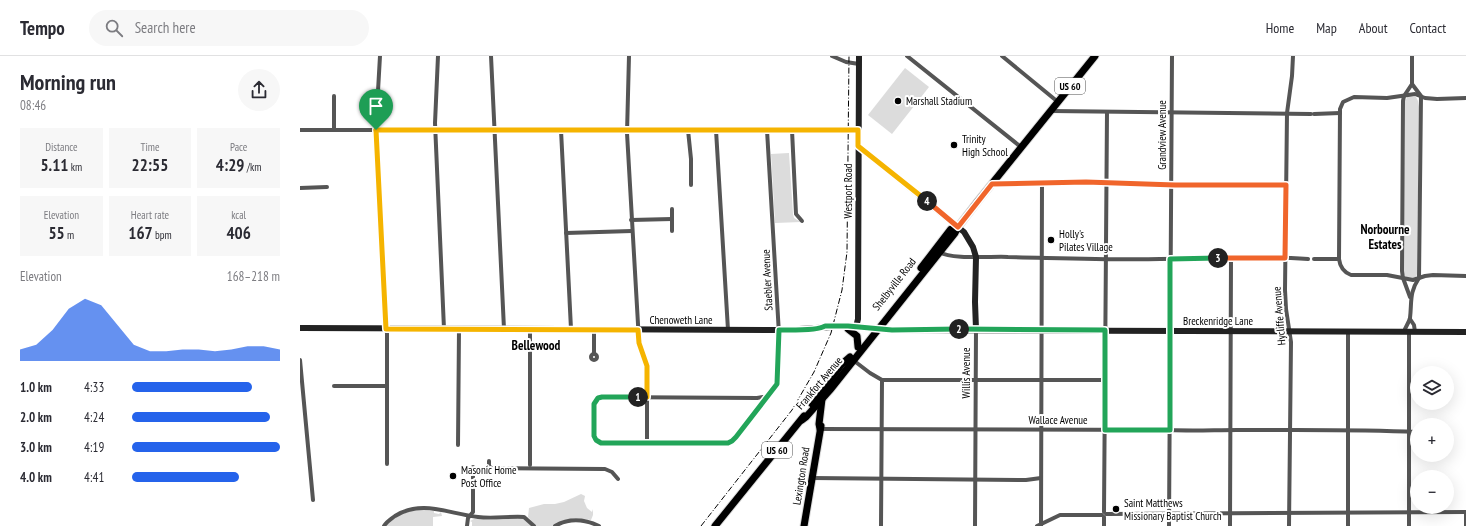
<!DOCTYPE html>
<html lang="en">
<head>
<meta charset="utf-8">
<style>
  body { margin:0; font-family:"PT Sans Narrow",sans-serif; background:#f7f7f7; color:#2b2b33; height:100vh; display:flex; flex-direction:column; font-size:15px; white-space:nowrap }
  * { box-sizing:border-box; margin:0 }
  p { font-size:13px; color:#7c7c81 }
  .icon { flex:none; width:22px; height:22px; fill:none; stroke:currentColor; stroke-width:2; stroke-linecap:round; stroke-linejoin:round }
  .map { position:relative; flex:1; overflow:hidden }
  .details { display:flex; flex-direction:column; background:#fff; width:300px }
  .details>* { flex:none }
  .buttons { position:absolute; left:1110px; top:310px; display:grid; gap:8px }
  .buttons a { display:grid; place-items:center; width:44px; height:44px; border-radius:50%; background:#fff; box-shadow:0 4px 16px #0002; font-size:20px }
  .pin { position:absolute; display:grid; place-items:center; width:34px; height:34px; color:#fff; margin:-41px -17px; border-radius:50% 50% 50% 0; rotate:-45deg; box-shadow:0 0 4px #0007 }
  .pin .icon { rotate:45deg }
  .km { position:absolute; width:20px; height:20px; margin:-10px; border-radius:50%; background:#222; color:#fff; font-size:11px; line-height:20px; text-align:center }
  .round { display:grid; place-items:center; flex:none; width:42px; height:42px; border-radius:21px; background:#f7f7f7 }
  .summary { display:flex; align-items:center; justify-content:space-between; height:68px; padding:0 20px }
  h1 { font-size:22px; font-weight:800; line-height:30px }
  .metrics { display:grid; grid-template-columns:repeat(3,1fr); gap:6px; height:68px; padding:4px 20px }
  .metrics div { display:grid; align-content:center; border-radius:0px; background:#f7f7f7; text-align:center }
  .metrics b { font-size:17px; font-weight:800 }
  .metrics small { font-size:11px; font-weight:400 }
  .metrics p { font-size:11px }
  .chart { height:112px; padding:8px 20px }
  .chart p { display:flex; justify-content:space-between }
  .chart svg { width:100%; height:72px; margin-top:4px; fill:#2563eb; opacity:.7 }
  ul { padding:0 20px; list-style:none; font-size:13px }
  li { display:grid; grid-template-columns:64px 48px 1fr; align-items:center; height:30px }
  li i { height:10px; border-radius:5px; background:#2563eb }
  header { display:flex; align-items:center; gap:24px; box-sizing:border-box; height:56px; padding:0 20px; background:#fff; border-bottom:1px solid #e1e1e2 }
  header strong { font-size:19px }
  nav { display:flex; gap:22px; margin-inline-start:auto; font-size:14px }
  .search { width:280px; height:36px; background:#f7f7f7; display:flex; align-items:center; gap:10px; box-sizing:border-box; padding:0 14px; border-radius:22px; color:#7c7c81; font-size:15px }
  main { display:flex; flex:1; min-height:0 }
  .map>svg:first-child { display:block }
  .green { fill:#dcdcdc }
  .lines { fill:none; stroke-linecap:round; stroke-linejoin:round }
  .primary-casing { stroke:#dbdbdb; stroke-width:9 }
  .minor { stroke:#555; stroke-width:4 }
  .secondary { stroke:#222; stroke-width:6 }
  .primary { stroke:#000; stroke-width:7 }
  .rail { stroke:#000; stroke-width:1; stroke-dasharray:6 2 1 2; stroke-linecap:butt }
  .split-1-casing { stroke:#fff; stroke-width:8 }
  .split-2-casing { stroke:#fff; stroke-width:8 }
  .split-3-casing { stroke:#fff; stroke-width:8 }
  .split-4-casing { stroke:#fff; stroke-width:8 }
  .split-5-casing { stroke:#fff; stroke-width:8 }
  .split-1 { stroke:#f5b400; stroke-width:5 }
  .split-2 { stroke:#22a559; stroke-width:5 }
  .split-3 { stroke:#22a559; stroke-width:5 }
  .split-4 { stroke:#f0652b; stroke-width:5 }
  .split-5 { stroke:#f5b400; stroke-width:5 }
  .poi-dot { fill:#000; stroke:#fff; stroke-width:1.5 }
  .labels { text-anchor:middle; stroke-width:4; stroke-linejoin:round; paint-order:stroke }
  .shield { fill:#fff; stroke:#4c4c4c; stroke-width:1 }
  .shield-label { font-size:10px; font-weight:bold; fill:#000 }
  .poi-label { font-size:11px; fill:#000; stroke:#fff; text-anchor:start }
  .street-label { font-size:11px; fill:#000; stroke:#fff }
  .quarter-label { font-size:13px; font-weight:bold; fill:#000; stroke:#fff }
</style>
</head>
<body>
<header>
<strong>Tempo</strong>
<div class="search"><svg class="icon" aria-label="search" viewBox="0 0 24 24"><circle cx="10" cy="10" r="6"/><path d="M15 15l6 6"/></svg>Search here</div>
<nav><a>Home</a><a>Map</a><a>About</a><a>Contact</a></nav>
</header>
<main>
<section class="details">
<div class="summary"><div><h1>Morning run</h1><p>08:46</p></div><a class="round"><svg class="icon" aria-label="share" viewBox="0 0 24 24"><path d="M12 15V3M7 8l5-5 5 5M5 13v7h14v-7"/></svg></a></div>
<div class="metrics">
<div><p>Distance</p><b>5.11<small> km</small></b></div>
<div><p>Time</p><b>22:55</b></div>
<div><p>Pace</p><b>4:29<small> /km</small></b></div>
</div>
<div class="metrics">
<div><p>Elevation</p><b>55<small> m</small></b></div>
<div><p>Heart rate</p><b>167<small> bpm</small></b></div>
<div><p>kcal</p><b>406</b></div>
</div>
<div class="chart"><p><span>Elevation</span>168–218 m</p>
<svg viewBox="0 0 160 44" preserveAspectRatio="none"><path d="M0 44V37L10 34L20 25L30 12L40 6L50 10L60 22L70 34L80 38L90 38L100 37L110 37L120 38L130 37L140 35L150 35L160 37V44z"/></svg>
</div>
<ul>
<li><b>1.0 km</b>4:33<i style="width:81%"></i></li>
<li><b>2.0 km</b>4:24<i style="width:93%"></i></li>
<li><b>3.0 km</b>4:19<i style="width:100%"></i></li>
<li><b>4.0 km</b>4:41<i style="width:72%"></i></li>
</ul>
</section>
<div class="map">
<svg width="1166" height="470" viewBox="0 0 1166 470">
  <rect width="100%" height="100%" fill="#fff"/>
  <g class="green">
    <path d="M605,12L629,31L592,78L568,59Z"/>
    <path d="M1108,40L1116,41L1118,45L1119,51L1117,218C1116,224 1111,223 1106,222L1103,216L1105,45Z"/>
    <path d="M489,97L493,158L494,162L501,166L475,167L471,98Z"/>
    <path d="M281,438L285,440L284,445L287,452L292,456L293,453V459L291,464L275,462L262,465L252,470H236L228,461L229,452L244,448H255L264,446Z"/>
    <path d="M117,453L134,455V457L139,458L141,456L142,460L133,461V470H86C94,460 105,457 117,453Z"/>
    <path d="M216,462L224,463L232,470H172V466L170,465L174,463L203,464Z"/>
  </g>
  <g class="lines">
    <g class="primary-casing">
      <g id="primary">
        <path d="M621,212L651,173L658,171"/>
        <path d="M548,273L557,280L558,291"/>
        <path d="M512,348L542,308L550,301"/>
        <path d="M502,364L506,361L530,334L655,177L658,171L678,145L795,0"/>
        <path d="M520,373L519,368L522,343"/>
        <path d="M415,470L504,360"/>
        <path d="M504,470L521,370"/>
      </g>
    </g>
    <g class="minor">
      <path d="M80,0L76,70L87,278V408"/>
      <path d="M138,0L135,67L144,273"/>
      <path d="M191,0L204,273"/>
      <path d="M329,0L327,77L338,268L339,287L347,311V387"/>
      <path d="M532,0L546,6L559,8"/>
      <path d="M607,0L721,91"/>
      <path d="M702,0L758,46"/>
      <path d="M34,40V74"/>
      <path d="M1166,42L1137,43L1125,42L1115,38L1087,42L1054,41L1043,46L1040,53L1039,203C1040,211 1043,216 1051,219H1087L1113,224L1125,220L1133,219L1166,220"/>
      <path d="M751,55L1011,58"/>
      <path d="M1014,58L1040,57"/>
      <path d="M0,74H558"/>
      <path d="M261,74L271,273"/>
      <path d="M388,74L391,103V129"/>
      <path d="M416,74L428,274"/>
      <path d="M467,74L479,278L478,325L473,335L436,381L432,385L428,387H301L297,386L295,381L294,348L296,344L300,341L457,342L469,340"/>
      <path d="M492,74L496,158L502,165"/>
      <path d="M692,128L784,126L867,128L875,129H986"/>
      <path d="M0,132L27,131"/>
      <path d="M372,153V175"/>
      <path d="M331,164L372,163"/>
      <path d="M266,177L332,175"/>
      <path d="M640,196C650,204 694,200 708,201C759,202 809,204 860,203C909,203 959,199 1008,203"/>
      <path d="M1014,203H1039"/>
      <path d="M1110,241L1103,222L1102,215L1103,45L1104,40L1112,28V0"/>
      <path d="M1110,263L1114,269L1115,276"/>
      <path d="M230,273V409"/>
      <path d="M1104,276C1105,271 1109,267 1110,262C1112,245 1109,237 1119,222L1121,40L1112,28"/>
      <path d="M294,297V273"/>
      <circle cx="294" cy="301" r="3"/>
      <path d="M0,304L13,444"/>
      <path d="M553,304L570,317L582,324L581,470"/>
      <path d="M582,324H805"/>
      <path d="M34,330H86"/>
      <path d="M520,373L870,374C892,375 914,374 937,374C997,374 1057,373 1117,376"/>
      <path d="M158,389L159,273"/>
      <path d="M189,405V410L191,412L305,413L312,416L318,423"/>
      <path d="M512,422L726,424L741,422"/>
      <path d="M804,456L807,56"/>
      <path d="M806,458L1166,456"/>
      <path d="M804,461V470"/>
      <path d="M84,470C87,465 91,463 95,460C122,443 149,458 178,461C193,463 209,460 224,461L234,470"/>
      <path d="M167,470L168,462L173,456V411"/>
      <path d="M255,470C269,462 284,463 299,470"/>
      <path d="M675,470L676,273"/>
      <path d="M737,470L760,459H802"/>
      <path d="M741,470L742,126"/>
      <path d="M869,470L872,0"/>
      <path d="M930,470L931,202"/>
      <path d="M989,470L991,286L986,253L985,234L987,57L992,20L993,0"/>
      <path d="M1048,470V276"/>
      <path d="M1109,470V276"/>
      <path d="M1166,470V456"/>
    </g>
    <g class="secondary">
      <path d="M558,90L664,176L673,191L676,201L675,246L676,273"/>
      <path d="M556,271L558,263L559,0"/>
      <path d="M0,272L483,274L548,270L592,274L1166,276"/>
    </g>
    <use href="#primary" class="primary"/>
    <path class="rail" d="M401,470L492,354L514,316L531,277L542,234L547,196L549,0"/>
  </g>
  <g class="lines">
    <g class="split-1-casing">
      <path id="split-1" d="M76,74L86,273L338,274L339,287L347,310V341H338"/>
    </g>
    <g class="split-2-casing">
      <path id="split-2" d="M338,341H302L298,342L294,348V380L296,384L301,387H428L432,385L436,381L477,328L479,274C488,274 518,275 525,270H548L592,274L659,273"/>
    </g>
    <g class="split-3-casing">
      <path id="split-3" d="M659,273L805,274V374H870V203L918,202"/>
    </g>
    <g class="split-4-casing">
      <path id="split-4" d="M627,145L658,171L692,128L786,126L875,129H986L985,202H918"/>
    </g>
    <g class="split-5-casing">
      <path id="split-5" d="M76,74H558V90L627,145"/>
    </g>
    <use href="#split-1" class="split-1"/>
    <use href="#split-2" class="split-2"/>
    <use href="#split-3" class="split-3"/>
    <use href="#split-4" class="split-4"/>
    <use href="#split-5" class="split-5"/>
  </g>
  <g class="poi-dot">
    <circle cx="598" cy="45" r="4"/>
    <circle cx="654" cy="89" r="4"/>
    <circle cx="751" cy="184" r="4"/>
    <circle cx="153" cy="420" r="4"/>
    <circle cx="816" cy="453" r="4"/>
  </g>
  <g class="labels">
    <g class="shield">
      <rect x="755" y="22" width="30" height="16" rx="3"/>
      <rect x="462" y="386" width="30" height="16" rx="3"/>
    </g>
    <g class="shield-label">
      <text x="770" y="34">US 60</text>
      <text x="477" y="398">US 60</text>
    </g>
    <g class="poi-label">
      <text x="606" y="49">Marshall Stadium</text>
      <text x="662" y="87">Trinity<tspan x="662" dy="13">High School</tspan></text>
      <text x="759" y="182">Holly's<tspan x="759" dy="13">Pilates Village</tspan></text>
      <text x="161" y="418">Masonic Home<tspan x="161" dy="13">Post Office</tspan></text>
      <text x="824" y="451">Saint Matthews<tspan x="824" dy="13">Missionary Baptist Church</tspan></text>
    </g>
    <g class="street-label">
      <text transform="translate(862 79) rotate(-90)" y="4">Grandview Avenue</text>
      <text transform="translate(548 135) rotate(-90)" y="4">Westport Road</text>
      <text transform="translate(467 224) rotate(-93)" y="4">Staebler Avenue</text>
      <text transform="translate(594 228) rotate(-52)" y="4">Shelbyville Road</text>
      <text transform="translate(979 260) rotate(-95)" y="4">Hycliffe Avenue</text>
      <text x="381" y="268">Chenoweth Lane</text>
      <text x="918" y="269">Breckenridge Lane</text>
      <text transform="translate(666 317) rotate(-90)" y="4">Willis Avenue</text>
      <text transform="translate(519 327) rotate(-50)" y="4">Frankfort Avenue</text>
      <text x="758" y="368">Wallace Avenue</text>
      <text transform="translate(501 420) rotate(-81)" y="4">Lexington Road</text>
    </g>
    <g class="quarter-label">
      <text x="1085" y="178">Norbourne<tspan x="1085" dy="15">Estates</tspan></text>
      <text x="236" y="294">Bellewood</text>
    </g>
  </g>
</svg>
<div class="buttons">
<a><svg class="icon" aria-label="layers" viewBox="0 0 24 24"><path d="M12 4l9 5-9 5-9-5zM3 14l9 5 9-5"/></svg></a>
<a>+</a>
<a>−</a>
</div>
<div class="pin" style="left:76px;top:74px;background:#1e9e55"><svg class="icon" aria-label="arrive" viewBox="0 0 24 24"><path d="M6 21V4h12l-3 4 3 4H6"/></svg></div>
<b class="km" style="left:338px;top:341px">1</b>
<b class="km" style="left:659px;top:273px">2</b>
<b class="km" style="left:918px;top:202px">3</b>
<b class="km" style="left:627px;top:145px">4</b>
</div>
</main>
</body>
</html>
